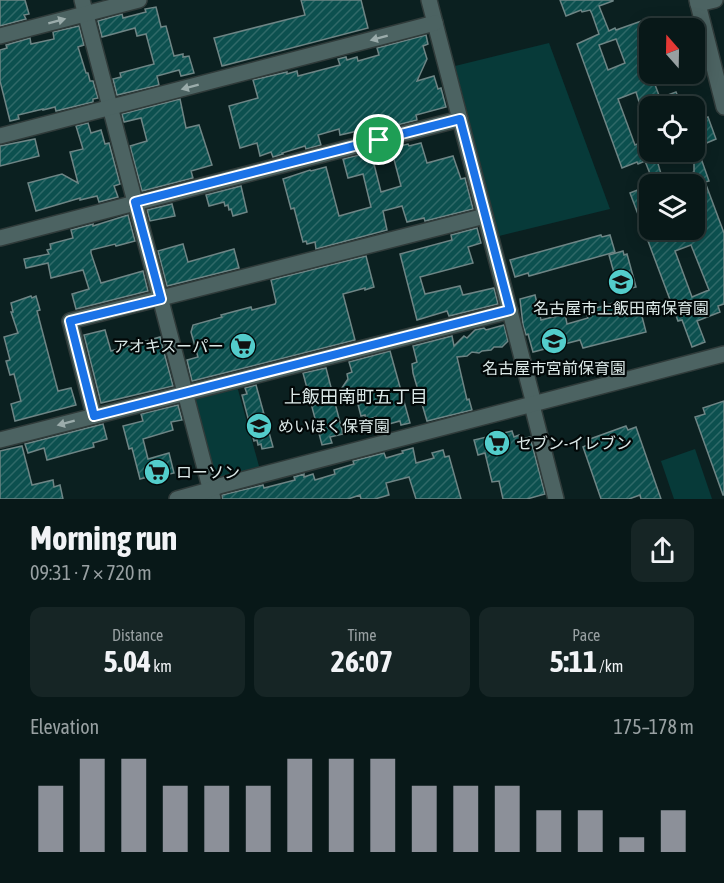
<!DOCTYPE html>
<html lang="en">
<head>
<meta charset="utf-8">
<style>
  body { margin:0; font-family:"Asap Condensed","Noto Sans JP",sans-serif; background:#162525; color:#f1f3f6; height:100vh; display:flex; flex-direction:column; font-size:22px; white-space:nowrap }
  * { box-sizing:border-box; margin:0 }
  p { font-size:20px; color:#98a0a2 }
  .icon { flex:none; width:33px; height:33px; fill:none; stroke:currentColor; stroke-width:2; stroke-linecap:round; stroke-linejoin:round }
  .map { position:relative; height:499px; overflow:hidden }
  .panel { display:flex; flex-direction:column; background:#081818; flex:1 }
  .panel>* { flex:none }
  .needle { width:39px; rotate:340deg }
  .tools { position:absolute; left:639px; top:18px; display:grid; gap:12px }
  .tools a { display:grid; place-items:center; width:66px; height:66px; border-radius:12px; background:#081818; box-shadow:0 3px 15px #0003,0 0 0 2px #293737; font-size:30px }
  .pin { position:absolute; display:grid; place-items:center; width:51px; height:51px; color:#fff; margin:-26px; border:3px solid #fff; border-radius:50%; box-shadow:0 2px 6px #0007 }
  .round { display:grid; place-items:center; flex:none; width:63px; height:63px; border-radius:12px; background:#162525 }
  .overview { display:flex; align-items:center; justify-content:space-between; height:102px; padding:0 30px }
  h1 { font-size:33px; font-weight:700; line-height:45px }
  .metrics { display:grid; grid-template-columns:repeat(3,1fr); gap:9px; height:102px; padding:6px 30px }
  .metrics div { display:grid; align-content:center; border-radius:12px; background:#162525; text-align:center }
  .metrics b { font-size:30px; font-weight:700 }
  .metrics small { font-size:16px; font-weight:400 }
  .metrics p { font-size:16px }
  .chart { height:168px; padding:12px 30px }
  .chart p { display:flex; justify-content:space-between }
  .chart svg { width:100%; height:108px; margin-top:6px; stroke:#8c9099; stroke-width:6 }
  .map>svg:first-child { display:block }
  .park { fill:#073a39 }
  .building { fill:url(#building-hatch); stroke:#6e8585; stroke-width:1.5; fill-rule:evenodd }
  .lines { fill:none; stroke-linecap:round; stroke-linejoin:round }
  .minor-casing { stroke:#303b3a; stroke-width:18 }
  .minor { stroke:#4c6362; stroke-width:15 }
  .oneway { fill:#9bacab }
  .route-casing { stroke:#fff; stroke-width:12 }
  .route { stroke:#1a73e8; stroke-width:8 }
  .labels { text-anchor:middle; stroke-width:4.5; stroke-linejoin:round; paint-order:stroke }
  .poi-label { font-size:16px; fill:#dbe8e7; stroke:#020808; text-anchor:start }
  .neighbourhood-label { font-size:18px; fill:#dbe8e7; stroke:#020808 }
</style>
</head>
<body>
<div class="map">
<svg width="724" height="499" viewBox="0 0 724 499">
  <defs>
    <pattern id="building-hatch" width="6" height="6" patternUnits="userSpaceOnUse" patternTransform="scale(1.5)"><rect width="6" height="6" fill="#0c504f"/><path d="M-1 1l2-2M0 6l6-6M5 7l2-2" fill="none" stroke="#2f6968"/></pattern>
  </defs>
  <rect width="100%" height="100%" fill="#0b2020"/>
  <g class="park">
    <path d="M549,43L610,209L499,236L455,66Z"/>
    <path d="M237,386L260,470L219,480L214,478L193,400L195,397Z"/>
    <path d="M695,449L712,499H674L661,461Z"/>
  </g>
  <g class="building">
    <path d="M0,0H25L29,14L24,15L26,19L0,26Z"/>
    <path d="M301,0H361L368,28L222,66L214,38L305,15Z"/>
    <path d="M560,0H613V1L599,6L609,31L615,28L616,30L650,18L653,28H650V74H651L660,98L676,92L682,106H650V127H648L641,106H639L640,105L636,92L618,99L635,145L650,139V152H669V153L656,157L664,184L694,172V122L708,117L716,139L697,147L709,181L705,182L724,233V304L718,306L720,312L697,321L705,342L692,347L682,320L678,321L630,193L650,185V230H694V184H654L645,161L638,164L637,162L622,168L577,44L599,34L592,14L590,10L582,12L581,10L566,16ZM616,39L625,63L608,70L599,45ZM691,245L709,290L692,297L675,251Z"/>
    <path d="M156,7L161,27L166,26L174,56L183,54V57L189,56L194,73L181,76L179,70L157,76L159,85L117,95L113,79L121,77L120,73L154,64L146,34L137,36L135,28L102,37L98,21L122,14L123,18L146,12L145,9Z"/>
    <path d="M79,26L84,45L78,47L86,73H88L90,81H93L98,98L93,99V102L56,111L55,107L43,110V109L18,115L19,119L10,121L0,81V50L7,48L6,45L30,38L31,44L54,39L53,32Z"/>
    <path d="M426,35L428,44L423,46L427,59L417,81L434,76L438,89L441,88L446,107L416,115L417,120L389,127L388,124L340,135L339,129L318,135L321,145L306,149L305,146L282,153L283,154L273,157L271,152L260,156L257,143L240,148L229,106L258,98L253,80L287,72V74L297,71L298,76L340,65L338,59L346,57L347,60L357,57L358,61L379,55L377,48Z"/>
    <path d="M180,99L186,128L199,125L212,165L191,171L193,178L142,191L130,146L147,141L141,118L124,122L122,114Z"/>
    <path d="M88,123L91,133L101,130L105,144L109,143L120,184L114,186L118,197L99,202L97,196L80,200V198L36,211L28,183L62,174L78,183L70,152L83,149L76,126Z"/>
    <path d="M35,139L39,156L0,166V146Z"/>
    <path d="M421,143L427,163L453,156L461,179L465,178L473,209L425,221L424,218L407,222L402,206L383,211L387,230L316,249L315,242L307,244L306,241L303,242L294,208L291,209L283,179L310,170L311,171L326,167L339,216L371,207L363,174L348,178L343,159L371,152L381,192L401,186L391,148L408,144L409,146Z"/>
    <path d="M241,186L247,212L233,216L231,209L229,210L228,205L225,206L224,202L209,206L206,195Z"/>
    <path d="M172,204L175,216L150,221L147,210Z"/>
    <path d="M128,215L135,241L116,246L115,244L91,250V253L101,283L143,271L148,291L76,309L72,294L89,289L83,270L51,278L48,263L26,268L24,259L49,254L47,250L51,249L50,244L73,238L71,230L93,224V226Z"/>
    <path d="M477,228L481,243L468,247L473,263L420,277L425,294L460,286L463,295L494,288L498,304L449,316L447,311L417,320L400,254L452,240L451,235Z"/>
    <path d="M601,235L602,237L610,235L615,252L529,276L528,273L515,277L510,260Z"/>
    <path d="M183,244L188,262L234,249L239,268L167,286L158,251Z"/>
    <path d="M623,251L624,255L627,254L636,287L619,291L609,255Z"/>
    <path d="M366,256L374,287L365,290V288L343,294L355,340L192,381L187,360L198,357L191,332L193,325L222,317L221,315L251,307L252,310L275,304L276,302L271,280Z"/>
    <path d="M535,295L541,320L565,314L567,324L588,318L586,311L620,301L622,310L639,305L646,332L583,348L580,340L533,352L528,334L526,335L523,325L520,299Z"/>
    <path d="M31,296L32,298L36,296L40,310L37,311L58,391L71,388L76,405L15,421L11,404L21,401L14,374L10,375L6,361L10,360L4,337L18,333L11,312H13L11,303Z"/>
    <path d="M504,325L508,341L502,347H494L491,350L482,351L479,353L472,352L467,356L457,357L467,400L469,399L472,410L427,421L413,373L412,364L417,362L413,346L452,336L454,346L464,336L467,338L475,330L484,328L486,330Z"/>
    <path d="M105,330L111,351L160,337L173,386L101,403L84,335Z"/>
    <path d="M390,351L410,423L401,425L400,421L378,427L376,417L366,420L365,415L361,416L355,393L335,398L348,379L347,374L352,372L349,362Z"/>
    <path d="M326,368L343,434L330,437L332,443L322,445L303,373Z"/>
    <path d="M256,385L273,447L262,449L261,444L258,445L257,440L254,441L242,395L247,394L245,388Z"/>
    <path d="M724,401V495H723L695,417L705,414L703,408Z"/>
    <path d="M178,405L182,420L171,422L173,430L143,439L148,459L169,453L174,473L148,479V477L140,479L132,448L129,449L123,426L143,421L141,414Z"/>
    <path d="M103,424L107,439L93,443L94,447L47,460L44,448L28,453L25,444Z"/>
    <path d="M626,426L628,430L636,427L661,499H641L640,495L629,499H601L583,447L592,443L590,439Z"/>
    <path d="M512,431L514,437L519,435L520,440L530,437L545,494L527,499H503L499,481L492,482L485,453L478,455L474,440Z"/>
    <path d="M22,446L32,485L53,480L54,487L60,485L63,499H0V451Z"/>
    <path d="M413,448L416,463L434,458L432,453L443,450L445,457L449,456L461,499H416L409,477L386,483L389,495L375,499H361L360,495L348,499H222V495L263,485L264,488L295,480L294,477L304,474V477L313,474L315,480L335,474L334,470L354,464L353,461L384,453L386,458L403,453L402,451Z"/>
  </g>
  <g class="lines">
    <g class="minor-casing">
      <g id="minor">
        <path d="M82,0L213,499"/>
        <path d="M429,0L534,404"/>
        <path d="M697,0L724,107"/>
        <path d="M698,4L715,0"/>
        <path d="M0,36L139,0"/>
        <path d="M0,136L435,23"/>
        <path d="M0,238L460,119"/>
        <path d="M532,405L556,499"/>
        <path d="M94,416L70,321L485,216"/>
        <path d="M0,440L510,311"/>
        <path d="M177,499L206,491L219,486L724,354"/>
      </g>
    </g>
    <use href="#minor" class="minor"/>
  </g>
  <defs><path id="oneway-solid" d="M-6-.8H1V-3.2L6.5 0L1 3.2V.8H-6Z" transform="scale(1.5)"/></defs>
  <g class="oneway">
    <use href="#oneway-solid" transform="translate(57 21) rotate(-15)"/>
    <use href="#oneway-solid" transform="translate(379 38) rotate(165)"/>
    <use href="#oneway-solid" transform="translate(190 87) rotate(165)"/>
    <use href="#oneway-solid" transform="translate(66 423) rotate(165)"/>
  </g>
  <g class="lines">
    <g class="route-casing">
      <path id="route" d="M460,119L510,310L94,416L70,321L161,299L135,202Z"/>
    </g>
    <use href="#route" class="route"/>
  </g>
  <defs>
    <g id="school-disc" transform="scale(1.35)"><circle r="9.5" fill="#53cdcb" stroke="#020808"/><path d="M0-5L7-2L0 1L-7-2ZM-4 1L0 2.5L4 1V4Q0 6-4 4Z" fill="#111"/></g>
    <g id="supermarket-disc" transform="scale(1.35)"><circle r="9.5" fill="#53cdcb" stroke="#020808"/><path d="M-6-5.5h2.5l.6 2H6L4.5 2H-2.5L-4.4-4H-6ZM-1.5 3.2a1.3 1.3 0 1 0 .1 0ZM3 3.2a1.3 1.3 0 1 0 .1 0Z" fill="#111"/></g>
  </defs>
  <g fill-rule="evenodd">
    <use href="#school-disc" x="621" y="282"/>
    <use href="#school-disc" x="554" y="341"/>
    <use href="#supermarket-disc" x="243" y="346"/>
    <use href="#school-disc" x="259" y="426"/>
    <use href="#supermarket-disc" x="497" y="443"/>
    <use href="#supermarket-disc" x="157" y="472"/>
  </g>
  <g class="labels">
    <g class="poi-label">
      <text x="621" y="314" text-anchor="middle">名古屋市上飯田南保育園</text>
      <text x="224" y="352" text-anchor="end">アオキスーパー</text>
      <text x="554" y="374" text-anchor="middle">名古屋市宮前保育園</text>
      <text x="278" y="432">めいほく保育園</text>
      <text x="516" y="449">セブン-イレブン</text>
      <text x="176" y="478">ローソン</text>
    </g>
    <g class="neighbourhood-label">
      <text x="356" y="403">上飯田南町五丁目</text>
    </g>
  </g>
</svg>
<div class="tools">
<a><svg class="needle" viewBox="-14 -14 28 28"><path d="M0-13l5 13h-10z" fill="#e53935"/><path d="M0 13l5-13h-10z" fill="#98a0a2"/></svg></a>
<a><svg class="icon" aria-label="locate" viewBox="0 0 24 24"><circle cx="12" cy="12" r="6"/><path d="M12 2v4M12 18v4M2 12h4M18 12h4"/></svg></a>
<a><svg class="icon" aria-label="layers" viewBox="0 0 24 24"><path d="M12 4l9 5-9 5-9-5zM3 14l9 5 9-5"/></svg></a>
</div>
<div class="pin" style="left:379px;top:140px;background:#1e9e55"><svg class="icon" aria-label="arrive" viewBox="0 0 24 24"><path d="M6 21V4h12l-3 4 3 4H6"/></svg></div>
</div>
<section class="panel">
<div class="overview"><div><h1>Morning run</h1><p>09:31 · 7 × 720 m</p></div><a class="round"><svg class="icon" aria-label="share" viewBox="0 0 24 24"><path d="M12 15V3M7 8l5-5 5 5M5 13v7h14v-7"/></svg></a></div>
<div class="metrics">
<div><p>Distance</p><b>5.04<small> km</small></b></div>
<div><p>Time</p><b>26:07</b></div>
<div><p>Pace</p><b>5:11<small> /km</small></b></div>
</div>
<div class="chart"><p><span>Elevation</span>175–178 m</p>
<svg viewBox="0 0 160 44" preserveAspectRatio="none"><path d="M5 44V17M15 44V6M25 44V6M35 44V17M45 44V17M55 44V17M65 44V6M75 44V6M85 44V6M95 44V17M105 44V17M115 44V17M125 44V27M135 44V27M145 44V38M155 44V27"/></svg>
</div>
</section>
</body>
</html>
